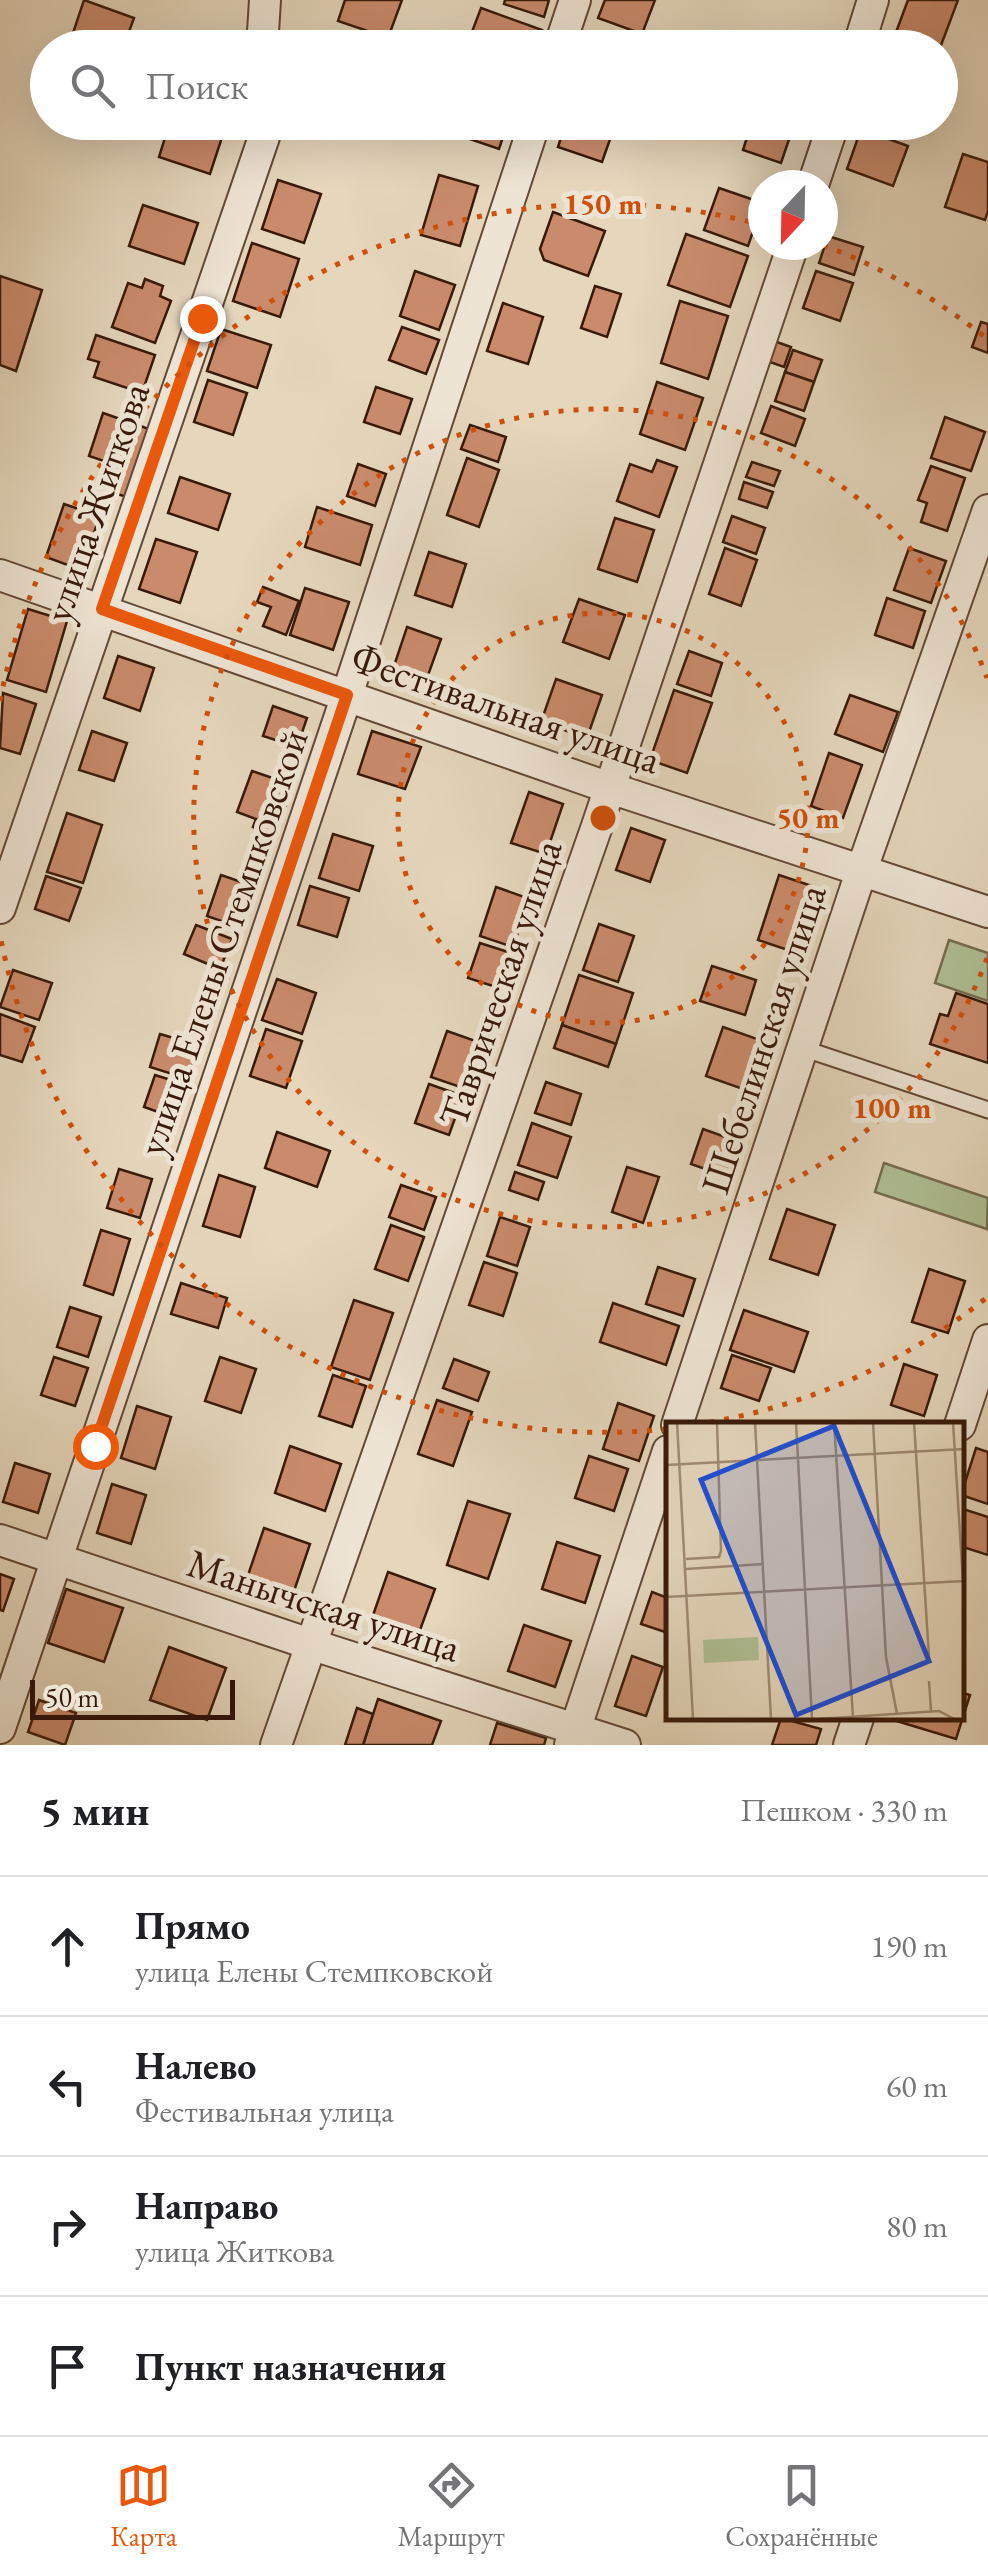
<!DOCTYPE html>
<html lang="ru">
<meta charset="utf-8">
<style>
body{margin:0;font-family:"EB Garamond",serif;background:#f6f6f6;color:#202124}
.compass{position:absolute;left:748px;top:170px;width:90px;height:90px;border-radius:50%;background:#fff;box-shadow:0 10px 40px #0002;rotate:202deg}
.scale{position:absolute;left:30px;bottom:25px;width:205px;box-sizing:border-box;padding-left:10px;border:5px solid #391a0a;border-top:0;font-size:28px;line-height:35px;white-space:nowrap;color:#391a0a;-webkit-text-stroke:8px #eee4d3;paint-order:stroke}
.stop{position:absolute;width:30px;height:30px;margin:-22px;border:8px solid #ea580c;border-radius:50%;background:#fff}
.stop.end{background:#ea580c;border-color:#fff;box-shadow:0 2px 10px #0008}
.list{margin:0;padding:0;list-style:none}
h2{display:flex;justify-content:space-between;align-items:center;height:130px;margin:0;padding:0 40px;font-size:42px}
h2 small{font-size:32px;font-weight:400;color:#757577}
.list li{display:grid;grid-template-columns:65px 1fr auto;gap:30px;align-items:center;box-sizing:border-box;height:140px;padding:0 40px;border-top:2px solid #e0e0e0}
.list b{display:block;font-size:38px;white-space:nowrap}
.list p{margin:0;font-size:32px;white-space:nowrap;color:#757577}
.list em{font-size:32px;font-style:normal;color:#757577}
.icon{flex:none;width:55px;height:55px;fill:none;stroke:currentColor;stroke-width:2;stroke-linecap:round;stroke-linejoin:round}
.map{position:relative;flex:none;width:988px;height:1745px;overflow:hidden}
.search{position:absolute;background:#fff;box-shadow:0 10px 40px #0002;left:30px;right:30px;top:30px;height:110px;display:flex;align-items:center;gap:25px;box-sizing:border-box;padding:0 35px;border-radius:55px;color:#757577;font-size:38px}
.sheet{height:690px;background:#fff}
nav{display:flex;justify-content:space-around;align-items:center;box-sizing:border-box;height:140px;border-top:2px solid #e0e0e0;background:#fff;font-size:28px;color:#757577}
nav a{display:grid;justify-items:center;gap:5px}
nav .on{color:#ea580c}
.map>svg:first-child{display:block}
</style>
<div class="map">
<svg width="988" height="1745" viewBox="0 0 988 1745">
<rect width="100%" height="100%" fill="#e5d6bc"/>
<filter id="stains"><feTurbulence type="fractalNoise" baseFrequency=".002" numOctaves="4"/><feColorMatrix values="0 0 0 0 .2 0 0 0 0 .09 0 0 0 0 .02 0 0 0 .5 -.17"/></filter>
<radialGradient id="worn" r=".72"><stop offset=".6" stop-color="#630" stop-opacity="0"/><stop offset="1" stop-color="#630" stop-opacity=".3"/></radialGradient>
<g fill="#afbf96" stroke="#746c50" stroke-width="2.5">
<path d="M949,940l39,13v48l-53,-18z"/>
<path d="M884,1163l104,35 -1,31 -112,-37z"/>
</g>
<g fill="#c98b6c" stroke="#391a0a" stroke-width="2.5">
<path d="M84,0l50,18 -11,30h-55z"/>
<path d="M345,0h57l-14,38 -50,-17z"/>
<path d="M505,0h44l-5,17 -40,-13z"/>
<path d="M605,0h50l-13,34 -44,-16z"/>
<path d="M908,0h50l-18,48 -45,-13z"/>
<path d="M481,8l61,22 -7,18h-60l-8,-3z"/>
<path d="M170,122h57l-17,52 -51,-17z"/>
<path d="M456,122h52l-9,27 -47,-16z"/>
<path d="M566,122h31l17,6 -12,34 -44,-15z"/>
<path d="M752,122h43l-14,41 -38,-13z"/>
<path d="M861,129l47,17 -15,40 -46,-17z"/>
<path d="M963,154l25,8v49l-3,9 -40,-13z"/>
<path d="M439,175l39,11 -18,60 -39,-11z"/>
<path d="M278,180l43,14 -17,49 -42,-14z"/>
<path d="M719,188l44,15 -15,43 -44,-16z"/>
<path d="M143,205l55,18 -14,41 -55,-18z"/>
<path d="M553,212l52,19 -17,45 -44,-16 -4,-11z"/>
<path d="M686,234l62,22 -18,51 -62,-22z"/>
<path d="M828,236l35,11 -9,28 -35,-12z"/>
<path d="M252,243l47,16 -19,58 -47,-16z"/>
<path d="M415,271l40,14 -16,45 -39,-14z"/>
<path d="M816,271l37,12 -13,38 -37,-13z"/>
<path d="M0,276l42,14 -26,81 -16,-6z"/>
<path d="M145,279l18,7 -3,10 11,5 -16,42 -43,-16 16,-44 14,5z"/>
<path d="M595,286l26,8 -14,43 -26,-9z"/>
<path d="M680,301l48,15 -20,63 -47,-16z"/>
<path d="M503,303l40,14 -15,47 -41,-13z"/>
<path d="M981,322l7,2v29l-16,-6z"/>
<path d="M402,327l37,13 -13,34 -37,-14z"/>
<path d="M221,329l50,16 -14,43 -50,-17z"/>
<path d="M96,335l59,20 -13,38 -48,-16 5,-15 -11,-3z"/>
<path d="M774,341l17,6 -7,20 -17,-6z"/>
<path d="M793,350l29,10 -8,22 -29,-10z"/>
<path d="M785,372l29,10 -10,29 -29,-10z"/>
<path d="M208,380l39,13 -14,42 -39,-13z"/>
<path d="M657,382l46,16 -18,52 -45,-16z"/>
<path d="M376,387l36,12 -12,35 -36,-12z"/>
<path d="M771,406l34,13 -10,27 -34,-13z"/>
<path d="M103,413l46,16 -22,68 -17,-5 9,-26 -30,-10z"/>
<path d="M945,417l40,15 -14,39 -40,-13z"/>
<path d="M470,425l36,12 -8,25 -37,-13z"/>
<path d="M467,458l32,12 -20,57 -32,-12z"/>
<path d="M657,460l20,7 -18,50 -42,-16 13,-37 22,8z"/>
<path d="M752,462l28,9 -6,15 -28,-9z"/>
<path d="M358,464l28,10 -11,32 -28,-10z"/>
<path d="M931,466l34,12 -18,53 -26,-9 6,-19 -9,-3z"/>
<path d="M180,477l50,17 -12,36 -50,-17z"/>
<path d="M744,482l29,10 -6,16 -28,-9z"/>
<path d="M64,504l36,12 -19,54 -35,-13z"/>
<path d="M317,507l55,18 -12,40 -55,-18z"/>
<path d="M732,516l33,12 -9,26 -33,-12z"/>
<path d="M615,518l39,12 -17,52 -39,-13z"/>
<path d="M156,539l41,13 -17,51 -41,-14z"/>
<path d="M725,548l32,12 -16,46 -32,-12z"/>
<path d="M909,548l37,13 -15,42 -37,-13z"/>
<path d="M429,552l37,12 -14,43 -37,-12z"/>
<path d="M263,587l36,14 -13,34 -23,-9 8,-19 -14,-5z"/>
<path d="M305,588l44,14 -16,48 -43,-15z"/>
<path d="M887,598l38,13 -12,37 -38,-13z"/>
<path d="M579,599l46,16 -16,44 -46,-17z"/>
<path d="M28,609l39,12 -21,71 -39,-12z"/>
<path d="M407,627l34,12 -15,42 -33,-12z"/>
<path d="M689,651l33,12 -11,33 -34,-12z"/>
<path d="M118,656l36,12 -14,43 -36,-13z"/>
<path d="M556,679l46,16 -15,43 -46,-16z"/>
<path d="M674,690l38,13 -25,70 -37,-13z"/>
<path d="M3,693l33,11 -16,50 -20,-6z"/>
<path d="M850,695l48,17 -15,40 -48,-18z"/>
<path d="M273,706l34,12 -10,29 -34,-11z"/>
<path d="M92,731l35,12 -13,38 -35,-11z"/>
<path d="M372,731l49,16 -16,42 -47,-15z"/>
<path d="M829,753l33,12 -19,53 -32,-12z"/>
<path d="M252,771l41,14 -18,50 -22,-8 3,-8 -19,-7z"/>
<path d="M529,792l34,12 -17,50 -35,-11z"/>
<path d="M67,813l35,12 -19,58 -36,-11z"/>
<path d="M631,828l34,12 -15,42 -34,-12z"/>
<path d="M333,834l40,12 -14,45 -40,-13z"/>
<path d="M221,875l35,12 -15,41 -34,-12z"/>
<path d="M779,875l48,16 -21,65 -48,-16z"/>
<path d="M46,876l35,12 -12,33 -34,-12z"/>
<path d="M310,886l39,12 -12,39 -39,-12z"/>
<path d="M496,887l34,12 -17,48 -33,-11z"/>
<path d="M599,924l35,12 -16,46 -35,-12z"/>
<path d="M196,925l36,14 -12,30 -36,-15z"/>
<path d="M480,943l31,10 -12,35 -31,-10z"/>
<path d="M712,966l44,14 -11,35 -45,-14z"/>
<path d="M13,970l39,13 -13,37 -39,-13z"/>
<path d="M579,975l54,18 -17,51 -54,-19z"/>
<path d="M277,979l39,14 -14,41 -40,-14z"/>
<path d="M956,993l32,11v59l-58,-19 10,-30 8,2z"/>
<path d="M0,1014l35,13 -13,35 -22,-7z"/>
<path d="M562,1025l54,19 -8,23 -54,-19z"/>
<path d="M723,1027l51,18 -17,49 -51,-18z"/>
<path d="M266,1029l36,12 -16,47 -36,-12z"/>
<path d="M447,1031l37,13 -15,46 -38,-13z"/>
<path d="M160,1034l38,11 -10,34 -38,-12z"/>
<path d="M155,1075l32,10 -12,33 -31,-11z"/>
<path d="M546,1082l35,12 -10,31 -36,-12z"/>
<path d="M429,1084l34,12 -14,39 -34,-12z"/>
<path d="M532,1123l39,14 -14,41 -39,-13z"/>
<path d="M703,1129l42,15 -12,35 -42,-15z"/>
<path d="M277,1132l53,19 -13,36 -52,-19z"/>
<path d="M627,1167l32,10 -16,46 -31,-11z"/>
<path d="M119,1169l33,10 -12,39 -33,-10z"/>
<path d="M515,1172l29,10 -6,18 -29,-10z"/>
<path d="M219,1175l36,12 -15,50 -37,-11z"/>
<path d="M401,1185l35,12 -12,33 -35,-13z"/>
<path d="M787,1209l48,16 -17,50 -48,-16z"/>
<path d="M500,1217l30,10 -13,39 -30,-10z"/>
<path d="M391,1225l33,12 -16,44 -33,-12z"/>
<path d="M101,1230l29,9 -17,56 -29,-10z"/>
<path d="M484,1262l33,11 -14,43 -34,-11z"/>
<path d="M658,1267l37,12 -12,37 -37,-12z"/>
<path d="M929,1269l36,12 -17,52 -36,-11z"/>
<path d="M181,1283l46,15 -9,30 -47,-14z"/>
<path d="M354,1300l39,13 -23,67 -39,-13z"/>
<path d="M613,1303l66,23 -13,39 -66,-23z"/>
<path d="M70,1307l31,10 -13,40 -31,-10z"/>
<path d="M744,1310l64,22 -14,40 -64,-22z"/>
<path d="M732,1355l39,13 -12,33 -38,-13z"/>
<path d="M54,1357l34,11 -13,38 -34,-11z"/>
<path d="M220,1357l36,12 -15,44 -36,-12z"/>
<path d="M454,1359l35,13 -11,29 -35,-13z"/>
<path d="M904,1364l33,11 -13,41 -33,-11z"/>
<path d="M333,1375l33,11 -14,41 -33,-11z"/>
<path d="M437,1400l35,12 -19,54 -35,-12z"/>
<path d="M618,1403l36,13 -15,45 -36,-12z"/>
<path d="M137,1406l34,11 -16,52 -34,-11z"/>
<path d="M290,1446l51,18 -16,47 -50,-18z"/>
<path d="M976,1448l12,4v52l-27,-9z"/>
<path d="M589,1456l39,13 -14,42 -39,-13z"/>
<path d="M15,1463l35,11 -12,39 -35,-11z"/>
<path d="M112,1484l34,11 -15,49 -34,-11z"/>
<path d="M468,1501l42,13 -22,65 -41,-14z"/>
<path d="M960,1508l28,9v38l-28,-9z"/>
<path d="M264,1528l46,16 -19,56 -46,-16z"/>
<path d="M557,1542l43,14 -15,47 -43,-14z"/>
<path d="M388,1572l47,17 -19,52 -46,-17z"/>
<path d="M0,1574l14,5 -11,32 -3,-1z"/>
<path d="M66,1589l57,19 -19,54 -56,-19z"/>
<path d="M652,1592l16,6v35l-27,-9z"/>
<path d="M524,1625l47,16 -16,46 -47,-16z"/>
<path d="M169,1647l57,21 -19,52 -57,-20z"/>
<path d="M632,1656l31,11 -17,49 -31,-10z"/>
<path d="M960,1692l10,3 -14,44 -66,-20 70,-1z"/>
<path d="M378,1699l63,22 -9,24h-69z"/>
<path d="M39,1700l37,13 -11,32 -37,-13z"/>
<path d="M357,1708l16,6 -10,31h-18z"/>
<path d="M781,1718l40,11 -5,16h-44z"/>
<path d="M497,1723l49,15 -2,7h-54z"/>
</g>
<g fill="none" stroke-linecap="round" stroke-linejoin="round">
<defs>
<path id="lane" d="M802,1048l186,62"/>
<g id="street">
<path d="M262,48l3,-48"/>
<path d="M559,48l16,-48"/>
<path d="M858,48l15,-48"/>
<path d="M813,185l21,-63"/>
<path d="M0,575l610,213 378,124"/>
<path d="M0,908l264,-771v-15"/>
<path d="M677,1425l185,-556 126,-359"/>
<path d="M960,1425l28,-85"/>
<path d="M0,1540l310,104 315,101"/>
<path d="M0,1728l347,-1033 188,-573"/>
<path d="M276,1745l321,-919 196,-581"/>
<path d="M570,1745l98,-294"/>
<path d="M849,1745l9,-27"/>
</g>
</defs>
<use href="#lane" stroke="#644936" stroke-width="19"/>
<use href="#street" stroke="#644936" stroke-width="34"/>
<use href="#lane" stroke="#eee4d3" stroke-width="15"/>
<use href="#street" stroke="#eee4d3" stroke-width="30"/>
</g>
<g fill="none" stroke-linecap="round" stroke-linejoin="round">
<path stroke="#ea580c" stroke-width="12" d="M95,1446l252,-751 -245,-86 100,-291"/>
</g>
<g fill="none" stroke="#ce500c" stroke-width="5" stroke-dasharray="5 10">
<circle cx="603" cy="818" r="205"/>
<path d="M987 958A409 409 0 1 1 987 678"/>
<path d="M985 1299A614 614 0 0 1 699 1424M667 1429A614 614 0 0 1 0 935M0 701A614 614 0 0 1 762 225M823 245A614 614 0 0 1 985 337"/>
</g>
<g text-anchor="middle" stroke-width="10" stroke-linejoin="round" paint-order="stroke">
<g font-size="40" fill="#391a0a" stroke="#eee4d3">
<text transform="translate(96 502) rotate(-71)" y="14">улица Житкова</text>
<text transform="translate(506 708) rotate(19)" y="14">Фестивальная улица</text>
<text transform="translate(222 942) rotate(-71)" y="14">улица Елены Стемпковской</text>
<text transform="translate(500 983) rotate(-71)" y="14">Таврическая улица</text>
<text transform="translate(763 1039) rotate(-72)" y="14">Шебелинская улица</text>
<text transform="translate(324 1605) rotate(18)" y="14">Манычская улица</text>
</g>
</g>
<g transform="translate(666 1422)">
<rect width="298" height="298" fill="#e5d6bc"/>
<path d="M92,215l1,23 -55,3 -1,-23z" fill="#afbf96"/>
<path fill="none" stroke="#a08b75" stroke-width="2.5" d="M11,0l16,297M89,0l16,297M130,0l16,297M168,0l19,295M207,0l13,235 11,57M248,0l15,235M287,0l10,160M0,43l298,-16M20,137l33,-2 2,-6 -4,-129M20,147l78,-5M0,175l298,-16M263,259l2,30M152,297l121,-8 15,8"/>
<path fill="#1d4ed8" fill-opacity="0.15" stroke="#1d4ed8" stroke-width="5" d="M168,4l95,235 -133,54 -95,-235z"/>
<rect width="298" height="298" fill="none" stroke="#391a0a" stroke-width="5"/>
</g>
<circle cx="603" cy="818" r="15" fill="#ce500c" stroke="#eee4d3" stroke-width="5"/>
<g font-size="30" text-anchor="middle" font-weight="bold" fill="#ce500c" stroke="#eee4d3" stroke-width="10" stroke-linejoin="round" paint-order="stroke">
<text x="603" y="214">150 m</text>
<text x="808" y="828">50 m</text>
<text x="892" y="1118">100 m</text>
</g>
<rect width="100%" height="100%" filter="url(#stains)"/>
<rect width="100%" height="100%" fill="url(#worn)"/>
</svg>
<svg class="compass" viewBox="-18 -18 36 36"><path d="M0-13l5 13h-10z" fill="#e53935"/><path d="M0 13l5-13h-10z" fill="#757577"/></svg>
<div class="scale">50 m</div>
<div class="stop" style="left:95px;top:1446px"></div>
<div class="stop end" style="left:202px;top:318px"></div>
<div class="search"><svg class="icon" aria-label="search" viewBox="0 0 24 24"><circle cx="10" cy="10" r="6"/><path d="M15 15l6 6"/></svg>Поиск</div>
</div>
<section class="sheet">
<h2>5 мин<small>Пешком · 330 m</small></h2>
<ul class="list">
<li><svg class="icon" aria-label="ahead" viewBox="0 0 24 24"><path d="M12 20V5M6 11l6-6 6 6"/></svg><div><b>Прямо</b><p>улица Елены Стемпковской</p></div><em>190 m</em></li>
<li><svg class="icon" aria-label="left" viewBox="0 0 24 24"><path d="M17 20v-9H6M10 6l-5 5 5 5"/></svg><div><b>Налево</b><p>Фестивальная улица</p></div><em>60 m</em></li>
<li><svg class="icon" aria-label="right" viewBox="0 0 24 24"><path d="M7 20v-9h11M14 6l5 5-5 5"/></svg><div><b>Направо</b><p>улица Житкова</p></div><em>80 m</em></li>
<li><svg class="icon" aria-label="arrive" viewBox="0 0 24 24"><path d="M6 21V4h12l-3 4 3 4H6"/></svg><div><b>Пункт назначения</b></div></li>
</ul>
</section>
<nav>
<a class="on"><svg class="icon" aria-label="map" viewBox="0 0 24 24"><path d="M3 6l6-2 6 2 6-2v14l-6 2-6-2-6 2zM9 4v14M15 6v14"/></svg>Карта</a>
<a><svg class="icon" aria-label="directions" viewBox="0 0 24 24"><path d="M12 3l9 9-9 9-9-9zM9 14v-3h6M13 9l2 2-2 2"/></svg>Маршрут</a>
<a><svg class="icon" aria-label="saved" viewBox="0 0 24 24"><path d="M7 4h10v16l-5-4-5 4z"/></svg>Сохранённые</a>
</nav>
